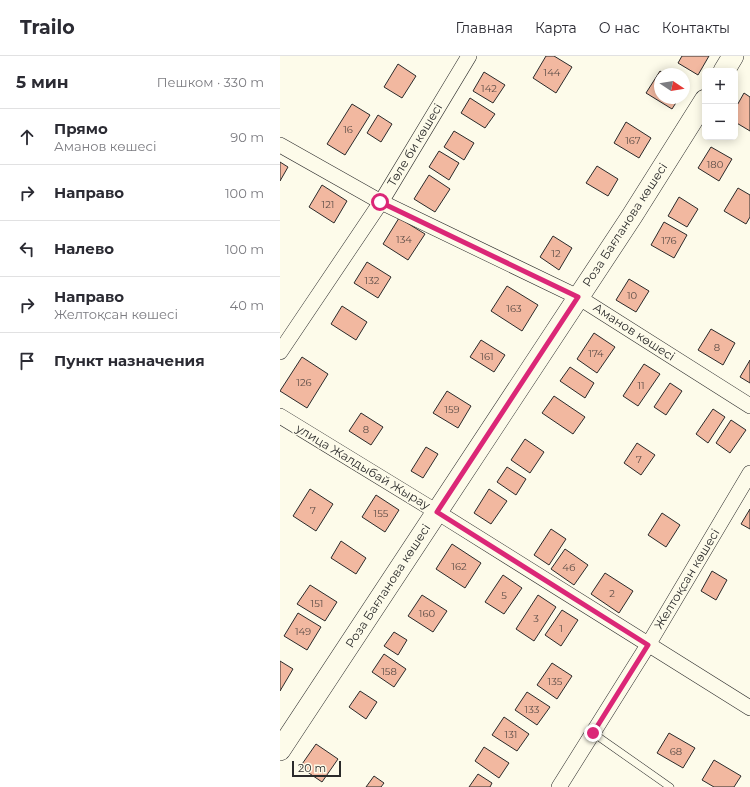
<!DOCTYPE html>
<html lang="ru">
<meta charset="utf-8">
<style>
body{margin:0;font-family:Montserrat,sans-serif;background:#f2f2f3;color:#2b2b33}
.controls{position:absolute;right:12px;top:12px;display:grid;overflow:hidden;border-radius:6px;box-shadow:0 2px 10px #0003}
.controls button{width:36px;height:36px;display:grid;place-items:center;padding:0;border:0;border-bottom:1px solid #e1e1e2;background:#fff;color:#2b2b33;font:20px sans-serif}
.compass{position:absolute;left:374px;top:12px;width:36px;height:36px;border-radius:50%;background:#fff;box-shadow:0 2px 10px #0003;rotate:102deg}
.scale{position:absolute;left:12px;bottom:10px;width:49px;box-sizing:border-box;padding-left:4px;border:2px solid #2b2b2b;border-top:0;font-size:11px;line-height:14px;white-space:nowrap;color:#2b2b2b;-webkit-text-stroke:3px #fdfbea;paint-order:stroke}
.stop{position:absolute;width:12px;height:12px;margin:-9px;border:3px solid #db2777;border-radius:50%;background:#fff}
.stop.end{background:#db2777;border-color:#fff;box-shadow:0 1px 4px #0008}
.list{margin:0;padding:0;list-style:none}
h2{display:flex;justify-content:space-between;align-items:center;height:52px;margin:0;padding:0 16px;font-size:17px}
h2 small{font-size:13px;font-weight:400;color:#7c7c81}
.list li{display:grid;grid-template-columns:26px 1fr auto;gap:12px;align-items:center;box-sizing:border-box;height:56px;padding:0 16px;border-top:1px solid #e1e1e2}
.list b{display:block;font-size:15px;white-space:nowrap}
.list p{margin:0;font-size:13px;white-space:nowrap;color:#7c7c81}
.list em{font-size:13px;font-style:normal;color:#7c7c81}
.icon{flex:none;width:22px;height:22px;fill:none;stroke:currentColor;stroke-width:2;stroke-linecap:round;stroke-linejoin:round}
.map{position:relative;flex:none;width:470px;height:731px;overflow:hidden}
header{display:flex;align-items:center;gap:24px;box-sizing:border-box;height:56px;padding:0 20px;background:#fff;border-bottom:1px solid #e1e1e2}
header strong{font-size:19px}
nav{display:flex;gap:22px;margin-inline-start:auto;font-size:14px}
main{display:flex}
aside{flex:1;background:#fff}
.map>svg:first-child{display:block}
</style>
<header>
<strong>Trailo</strong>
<nav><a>Главная</a><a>Карта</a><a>О нас</a><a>Контакты</a></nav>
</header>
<main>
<aside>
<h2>5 мин<small>Пешком · 330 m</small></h2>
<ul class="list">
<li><svg class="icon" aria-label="ahead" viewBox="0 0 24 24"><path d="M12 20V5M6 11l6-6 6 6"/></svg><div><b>Прямо</b><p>Аманов көшесі</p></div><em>90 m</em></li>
<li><svg class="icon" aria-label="right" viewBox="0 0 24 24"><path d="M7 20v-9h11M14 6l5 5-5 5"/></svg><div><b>Направо</b></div><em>100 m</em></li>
<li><svg class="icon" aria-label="left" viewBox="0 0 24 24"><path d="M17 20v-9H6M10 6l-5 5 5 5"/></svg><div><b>Налево</b></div><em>100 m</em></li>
<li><svg class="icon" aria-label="right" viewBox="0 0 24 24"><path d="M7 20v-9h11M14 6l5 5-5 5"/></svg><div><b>Направо</b><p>Желтоқсан көшесі</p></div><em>40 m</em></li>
<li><svg class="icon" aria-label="arrive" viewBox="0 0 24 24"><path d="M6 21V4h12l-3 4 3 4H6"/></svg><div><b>Пункт назначения</b></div></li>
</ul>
</aside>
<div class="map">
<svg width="470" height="731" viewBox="0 0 470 731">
<rect width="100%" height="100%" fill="#fdfbea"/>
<g fill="#f2b8a0" stroke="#2b2b2b">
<path d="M266,0h8l18,11 -16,26 -23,-15z"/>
<path d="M402,0h27l-11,19 -20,-12z"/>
<path d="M118,8l18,12 -14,22 -18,-11z"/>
<path d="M380,15l4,3h-4v24h19l-7,11 -26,-16z"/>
<path d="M204,16l21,13 -12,18 -20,-12z"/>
<path d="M464,37l6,4v34l-15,-9v-13z"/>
<path d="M190,42l25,16 -10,14 -24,-15z"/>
<path d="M72,48l18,11 -25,40 -18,-11z"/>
<path d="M98,59l14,9 -11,18 -14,-9z"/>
<path d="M346,66l25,16 -12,20 -25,-15z"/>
<path d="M174,75l20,12 -10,17 -20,-13z"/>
<path d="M431,91l21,12 -13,22 -21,-13z"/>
<path d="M159,95l20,12 -10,17 -20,-13z"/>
<path d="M0,106l8,5 -8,14z"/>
<path d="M317,110l21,13 -10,17 -22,-13z"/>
<path d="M149,119l21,14 -15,23 -21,-13z"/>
<path d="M42,129l25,16 -13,22 -25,-16z"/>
<path d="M458,132l12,7v22l-4,7 -22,-13z"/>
<path d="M399,141l19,12 -11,18 -19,-11z"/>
<path d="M119,162l26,16 -17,26 -25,-16z"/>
<path d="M384,166l23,13 -13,23 -23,-13z"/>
<path d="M273,180l19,12 -13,22 -19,-13z"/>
<path d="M87,206l24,15 -13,21 -24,-15z"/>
<path d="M349,223l20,12 -13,21 -20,-12z"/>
<path d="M227,230l31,19 -16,26 -31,-20z"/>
<path d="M62,250l25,16 -11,18 -25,-16z"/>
<path d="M431,273l24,14 -12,22 -25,-15z"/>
<path d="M314,277l21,14 -18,26 -20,-14z"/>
<path d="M201,284l24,15 -11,17 -24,-15z"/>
<path d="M22,301l26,17 -21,34 -27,-17z"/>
<path d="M470,304v23l-10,-6z"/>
<path d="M364,308l16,10 -22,32 -15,-10z"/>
<path d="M290,311l24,16 -9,15 -25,-17z"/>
<path d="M390,327l12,8 -16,24 -12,-8z"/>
<path d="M167,335l24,15 -13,22 -25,-15z"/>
<path d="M274,340l31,21 -12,17 -31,-21z"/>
<path d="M433,353l12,8 -17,26 -12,-9z"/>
<path d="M81,357l22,14 -12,18 -22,-14z"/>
<path d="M451,364l15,10 -16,23 -14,-10z"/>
<path d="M245,383l19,13 -14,21 -19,-13z"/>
<path d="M357,387l18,12 -14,20 -17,-12z"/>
<path d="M146,391l12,7 -15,24 -12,-7z"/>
<path d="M227,411l19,12 -10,16 -19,-13z"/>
<path d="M30,433l23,15 -17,27 -23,-15z"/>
<path d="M209,433l18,12 -16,23 -17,-11z"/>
<path d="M96,439l23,15 -14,22 -23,-15z"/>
<path d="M470,453v20l-9,-5z"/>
<path d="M382,457l18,12 -14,22 -18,-12z"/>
<path d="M271,473l15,10 -17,26 -15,-10z"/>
<path d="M61,485l25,17 -10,16 -25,-16z"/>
<path d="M172,488l29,19 -16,25 -29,-19z"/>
<path d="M285,493l23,16 -14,20 -23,-16z"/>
<path d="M432,515l15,9 -11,20 -15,-9z"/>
<path d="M325,517l28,18 -14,22 -28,-19z"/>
<path d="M223,519l19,13 -18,26 -19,-12z"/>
<path d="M30,529l27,17 -12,19 -28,-17z"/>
<path d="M142,539l25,16 -14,21 -25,-16z"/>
<path d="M258,539l18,12 -22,34 -18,-12z"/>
<path d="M282,554l16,10 -17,26 -16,-11z"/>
<path d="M18,557l23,14 -14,23 -23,-14z"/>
<path d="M114,576l13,8 -9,15 -14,-9z"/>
<path d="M104,598l22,15 -12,18 -22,-15z"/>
<path d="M0,605l13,8 -13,22z"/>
<path d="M272,607l20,13 -15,23 -20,-14z"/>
<path d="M80,635l17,11 -11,17 -17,-12z"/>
<path d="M247,636l23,15 -13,18 -22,-15z"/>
<path d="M224,661l25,17 -12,17 -25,-16z"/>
<path d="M389,677l26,15 -12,20 -26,-15z"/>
<path d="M36,688l22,15 -16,23 -22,-15z"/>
<path d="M204,691l25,16 -10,15 -24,-17z"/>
<path d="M434,704l27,16 -7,11h-20l-12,-7z"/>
<path d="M198,718l14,9 -2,4h-21z"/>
<path d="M94,720l10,7 -3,4h-15z"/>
</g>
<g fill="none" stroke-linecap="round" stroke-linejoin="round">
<defs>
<path id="lane" d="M313,677l77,54"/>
<g id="street">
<path d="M0,89l101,57 197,95 172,109"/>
<path d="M0,296l101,-150 88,-146"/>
<path d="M0,360l157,96 313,196"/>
<path d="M279,731l89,-142 102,-172"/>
</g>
<g id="secondary">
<path d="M444,15l9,-15"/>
<path d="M0,694l352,-534 73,-116"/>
</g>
</defs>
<use href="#lane" stroke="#2b2b2b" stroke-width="8"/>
<use href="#street" stroke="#2b2b2b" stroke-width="16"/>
<use href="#secondary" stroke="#2b2b2b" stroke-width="22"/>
<use href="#lane" stroke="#fdfbea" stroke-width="7"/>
<use href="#street" stroke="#fdfbea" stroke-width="15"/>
<use href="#secondary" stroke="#fdfbea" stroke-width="21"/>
</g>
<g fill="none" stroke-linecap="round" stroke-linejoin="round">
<path stroke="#db2777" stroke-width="5" d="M100,146l198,95 -141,215 211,133 -55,88"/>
</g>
<g text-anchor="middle" stroke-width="3" stroke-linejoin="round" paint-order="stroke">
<g font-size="10" fill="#5d4e48">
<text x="272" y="20">144</text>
<text x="209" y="36">142</text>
<text x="68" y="77">16</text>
<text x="353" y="88">167</text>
<text x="435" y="112">180</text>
<text x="48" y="152">121</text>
<text x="124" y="187">134</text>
<text x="389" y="188">176</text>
<text x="276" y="201">12</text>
<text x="92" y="228">132</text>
<text x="352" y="243">10</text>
<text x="234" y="256">163</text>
<text x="437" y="295">8</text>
<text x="316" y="301">174</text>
<text x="207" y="304">161</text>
<text x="24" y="330">126</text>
<text x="361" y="333">11</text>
<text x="172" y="357">159</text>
<text x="86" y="377">8</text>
<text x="359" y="407">7</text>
<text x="33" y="458">7</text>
<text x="101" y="461">155</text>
<text x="179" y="514">162</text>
<text x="289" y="515">4б</text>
<text x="332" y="541">2</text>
<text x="224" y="543">5</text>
<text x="37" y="551">151</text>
<text x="147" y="561">160</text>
<text x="256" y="566">3</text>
<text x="281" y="576">1</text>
<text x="23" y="579">149</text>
<text x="109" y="619">158</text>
<text x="275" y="629">135</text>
<text x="252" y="657">133</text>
<text x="231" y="682">131</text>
<text x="396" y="699">68</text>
</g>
<g font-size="12" fill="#2b2b2b" stroke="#fdfbea">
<text transform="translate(135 89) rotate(-59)" y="4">Төле би көшесі</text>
<text transform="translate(345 169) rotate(-57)" y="4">Роза Бағланова көшесі</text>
<text transform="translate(354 276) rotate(33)" y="4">Аманов көшесі</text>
<text transform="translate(83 411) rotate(31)" y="4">улица Жалдыбай Жырау</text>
<text transform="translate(407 523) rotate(-59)" y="4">Желтоқсан көшесі</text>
<text transform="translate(108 530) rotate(-57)" y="4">Роза Бағланова көшесі</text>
</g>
</g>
</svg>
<div class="controls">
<button>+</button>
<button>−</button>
</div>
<svg class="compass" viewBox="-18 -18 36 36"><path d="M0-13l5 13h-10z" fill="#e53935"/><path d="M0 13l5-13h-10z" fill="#7c7c81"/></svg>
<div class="scale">20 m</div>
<div class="stop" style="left:100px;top:146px"></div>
<div class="stop end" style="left:313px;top:677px"></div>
</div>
</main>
